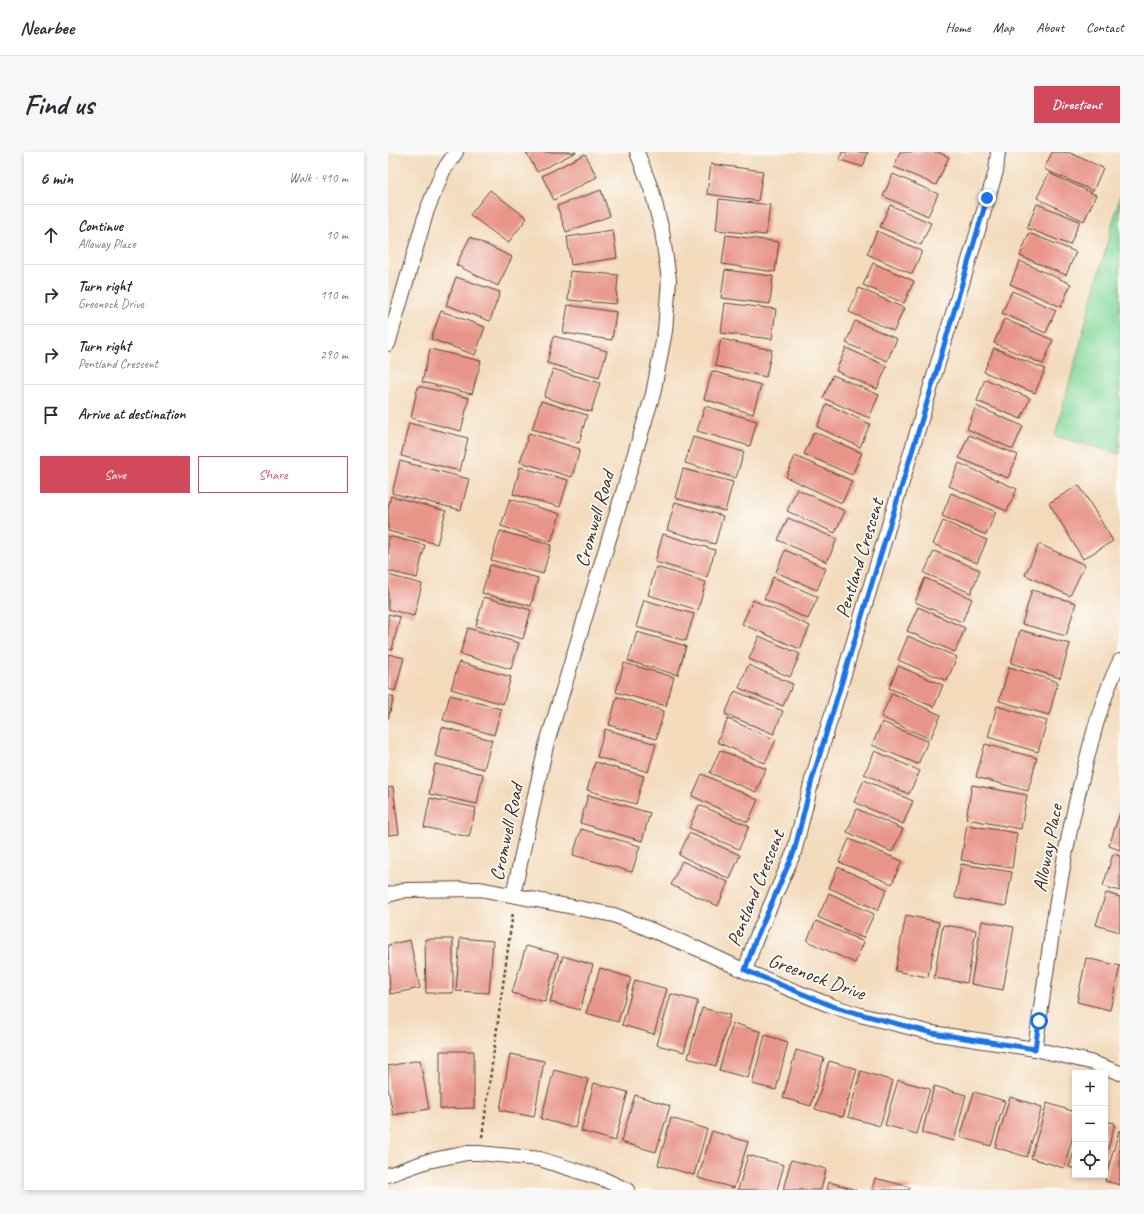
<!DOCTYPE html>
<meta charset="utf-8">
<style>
body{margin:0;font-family:Caveat,sans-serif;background:#f7f7f7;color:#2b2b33}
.controls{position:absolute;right:12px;bottom:12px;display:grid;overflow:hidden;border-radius:0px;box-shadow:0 2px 6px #0003}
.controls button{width:36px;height:36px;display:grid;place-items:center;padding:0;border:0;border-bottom:1px solid #e1e1e2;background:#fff;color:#2b2b33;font:20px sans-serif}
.stop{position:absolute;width:12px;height:12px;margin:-9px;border:3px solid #1a73e8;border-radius:50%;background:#fff}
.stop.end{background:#1a73e8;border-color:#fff;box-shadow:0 1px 4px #0008}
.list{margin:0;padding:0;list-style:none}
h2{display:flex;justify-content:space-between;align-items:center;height:52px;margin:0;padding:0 16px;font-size:17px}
h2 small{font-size:13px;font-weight:400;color:#7c7c81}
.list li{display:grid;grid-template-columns:26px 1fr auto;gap:12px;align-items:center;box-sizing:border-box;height:60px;padding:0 16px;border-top:1px solid #e1e1e2}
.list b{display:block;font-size:15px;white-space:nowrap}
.list p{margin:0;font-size:13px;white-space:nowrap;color:#7c7c81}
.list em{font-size:13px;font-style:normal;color:#7c7c81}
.actions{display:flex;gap:8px;padding:12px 16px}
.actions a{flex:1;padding:9px 0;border:1px solid #d1495b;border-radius:0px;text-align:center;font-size:14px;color:#d1495b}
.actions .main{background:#d1495b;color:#fff}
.icon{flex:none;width:22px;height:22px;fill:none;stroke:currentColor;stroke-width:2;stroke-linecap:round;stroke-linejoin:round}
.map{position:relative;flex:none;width:732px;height:1038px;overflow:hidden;border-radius:0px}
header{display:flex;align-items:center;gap:24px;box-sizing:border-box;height:56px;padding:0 20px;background:#fff;border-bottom:1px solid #e1e1e2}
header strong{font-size:19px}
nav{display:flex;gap:22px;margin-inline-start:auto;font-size:14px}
.intro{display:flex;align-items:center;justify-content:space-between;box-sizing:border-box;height:96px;padding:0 24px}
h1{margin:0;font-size:28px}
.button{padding:10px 18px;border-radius:0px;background:#d1495b;color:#fff;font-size:14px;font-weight:700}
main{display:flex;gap:24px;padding:0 24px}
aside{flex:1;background:#fff;border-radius:0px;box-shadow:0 2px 6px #0003}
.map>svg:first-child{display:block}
</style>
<header>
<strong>Nearbee</strong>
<nav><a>Home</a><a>Map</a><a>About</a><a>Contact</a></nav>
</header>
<div class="intro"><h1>Find us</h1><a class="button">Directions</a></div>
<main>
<aside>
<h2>6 min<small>Walk · 410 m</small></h2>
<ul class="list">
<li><svg class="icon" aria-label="ahead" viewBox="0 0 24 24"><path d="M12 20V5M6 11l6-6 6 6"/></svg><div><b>Continue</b><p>Alloway Place</p></div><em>10 m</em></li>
<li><svg class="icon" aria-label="right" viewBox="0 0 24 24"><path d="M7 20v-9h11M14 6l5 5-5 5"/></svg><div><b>Turn right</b><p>Greenock Drive</p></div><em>110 m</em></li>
<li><svg class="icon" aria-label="right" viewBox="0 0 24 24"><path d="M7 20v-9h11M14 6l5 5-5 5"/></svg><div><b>Turn right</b><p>Pentland Crescent</p></div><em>290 m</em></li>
<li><svg class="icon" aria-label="arrive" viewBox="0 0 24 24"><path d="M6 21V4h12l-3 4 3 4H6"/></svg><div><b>Arrive at destination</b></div></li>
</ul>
<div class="actions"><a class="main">Save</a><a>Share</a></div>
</aside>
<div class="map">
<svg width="732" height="1038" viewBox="0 0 732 1038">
<rect width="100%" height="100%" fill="#fdfcf7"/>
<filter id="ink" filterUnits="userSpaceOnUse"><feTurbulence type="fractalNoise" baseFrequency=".025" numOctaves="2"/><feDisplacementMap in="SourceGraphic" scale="8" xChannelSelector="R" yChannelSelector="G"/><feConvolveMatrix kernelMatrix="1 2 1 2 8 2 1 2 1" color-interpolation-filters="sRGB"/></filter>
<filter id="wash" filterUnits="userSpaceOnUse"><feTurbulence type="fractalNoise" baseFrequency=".012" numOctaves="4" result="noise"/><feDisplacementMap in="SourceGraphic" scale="16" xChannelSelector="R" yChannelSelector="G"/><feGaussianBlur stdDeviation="0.9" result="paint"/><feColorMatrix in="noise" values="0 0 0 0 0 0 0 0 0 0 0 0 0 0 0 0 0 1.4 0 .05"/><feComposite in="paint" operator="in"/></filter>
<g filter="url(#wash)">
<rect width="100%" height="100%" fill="#f3dabb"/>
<path fill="#84d89b" stroke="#60815c" d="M732,44v258l-65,-18z"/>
<g id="blocks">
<g fill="#e89589">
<path d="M138,0h50l-39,20z"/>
<path d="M454,0h26l-5,15 -23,-7z"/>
<path d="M512,0h38l11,5 -13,28 -42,-18z"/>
<path d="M664,0h16l35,16 -10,23 -49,-22z"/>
<path d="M197,2l12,23 -43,23 -12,-24z"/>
<path d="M323,12l52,7 -5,30 -51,-7z"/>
<path d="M661,21l47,22 -12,26 -47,-23z"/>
<path d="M505,22l45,20 -10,22 -45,-20z"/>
<path d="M102,38l37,28 -19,25 -38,-28z"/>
<path d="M213,38l9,26 -44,16 -9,-26z"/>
<path d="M331,47l51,6 -4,30 -50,-5z"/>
<path d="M649,52l43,17 -10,24 -43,-17z"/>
<path d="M502,53l41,18 -10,22 -41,-18z"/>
<path d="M225,78l4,28 -46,7 -4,-28z"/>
<path d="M489,79l45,20 -10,23 -45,-20z"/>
<path d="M641,81l47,19 -10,23 -46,-19z"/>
<path d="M338,83l53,7 -4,30 -53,-8z"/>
<path d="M82,85l42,20 -14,29 -42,-21z"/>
<path d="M632,109l51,23 -10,23 -51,-23z"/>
<path d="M485,111l41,18 -10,22 -41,-18z"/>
<path d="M337,118l48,6 -3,28 -49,-6z"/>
<path d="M182,119l48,4 -2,29 -48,-4z"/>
<path d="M68,125l44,15 -10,29 -44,-16z"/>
<path d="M471,136l45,20 -10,23 -45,-19z"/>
<path d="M624,139l44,19 -10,23 -44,-20z"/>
<path d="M337,151l51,6 -4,30 -51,-6z"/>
<path d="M180,153l48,7 -4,28 -49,-7z"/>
<path d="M53,159l44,16 -10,28 -44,-16z"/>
<path d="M616,167l49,21 -10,24 -49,-21z"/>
<path d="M467,169l42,18 -10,22 -41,-18z"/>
<path d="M166,184l53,15 -8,27 -52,-15z"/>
<path d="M333,187l51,11 -6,27 -51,-11z"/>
<path d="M458,196l41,18 -10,23 -41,-18z"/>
<path d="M606,196l51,21 -10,24 -51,-21z"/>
<path d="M42,197l51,12 -9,33 -50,-12z"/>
<path d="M165,217l47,14 -9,29 -47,-15z"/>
<path d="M324,219l49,14 -8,29 -49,-15z"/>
<path d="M445,223l46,20 -10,23 -46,-20z"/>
<path d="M597,227l45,19 -9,21 -44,-18z"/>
<path d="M30,234l51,12 -8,33 -50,-13z"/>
<path d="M153,249l46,14 -8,28 -47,-14z"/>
<path d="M439,252l43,20 -10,23 -43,-20z"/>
<path d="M317,254l52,15 -7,25 -53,-15z"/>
<path d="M588,254l47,20 -10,23 -46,-20z"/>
<path d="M21,271l59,15 -8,33 -59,-15z"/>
<path d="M426,280l48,21 -10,22 -48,-21z"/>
<path d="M141,281l51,16 -8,28 -52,-15z"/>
<path d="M581,283l49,20 -10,23 -49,-20z"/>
<path d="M305,285l51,15 -8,26 -51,-15z"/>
<path d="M407,304l57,25 -10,22 -56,-26z"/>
<path d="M12,309l69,18 -8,31 -69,-17z"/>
<path d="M571,311l58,26 -10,22 -58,-25z"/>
<path d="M132,315l48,13 -8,27 -47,-13z"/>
<path d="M295,317l50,13 -8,29 -50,-13z"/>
<path d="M691,333l34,56 -30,18 -34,-56z"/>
<path d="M409,337l48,22 -10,22 -48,-22z"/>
<path d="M563,341l45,19 -10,23 -44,-19z"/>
<path d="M3,344l55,15 -9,33 -49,-13v-23z"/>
<path d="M122,347l50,15 -9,28 -50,-16z"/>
<path d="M287,350l48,14 -8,28 -48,-14z"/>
<path d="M400,366l49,21 -10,23 -49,-22z"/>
<path d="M555,369l44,19 -10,23 -44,-19z"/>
<path d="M112,379l51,14 -8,29 -52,-14z"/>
<path d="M275,382l52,16 -8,27 -52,-15z"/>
<path d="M0,384l37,9 -8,33 -29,-7z"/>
<path d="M651,392l46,21 -15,31 -45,-21z"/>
<path d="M397,398l41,18 -9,22 -41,-18z"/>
<path d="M546,399l46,19 -9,23 -47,-20z"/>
<path d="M102,413l48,13 -7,28 -49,-13z"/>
<path d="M268,415l50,15 -8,28 -50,-15z"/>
<path d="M0,423l34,9 -8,32 -26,-7z"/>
<path d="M385,425l45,20 -10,22 -44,-20z"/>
<path d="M537,426l47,21 -10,23 -47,-20z"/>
<path d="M644,438l44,13 -10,33 -44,-12z"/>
<path d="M96,445l47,13 -8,29 -47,-13z"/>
<path d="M256,448l50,14 -8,27 -50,-14z"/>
<path d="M365,448l57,26 -10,23 -58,-25z"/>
<path d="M530,455l47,21 -10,24 -48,-21z"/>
<path d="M0,462l12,3 -8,33 -4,-1z"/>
<path d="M80,476l51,15 -8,26 -51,-15z"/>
<path d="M632,478l50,14 -10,34 -49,-15z"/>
<path d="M249,480l49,14 -8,29 -50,-14z"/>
<path d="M371,484l41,18 -10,23 -41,-18z"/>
<path d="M520,484l49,21 -10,24 -49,-21z"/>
<path d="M0,502l16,4 -9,33 -7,-2z"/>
<path d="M71,510l52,15 -8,27 -52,-15z"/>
<path d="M236,511l50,14 -8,29 -50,-14z"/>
<path d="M360,513l45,19 -10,22 -44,-18z"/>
<path d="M510,514l45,19 -9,22 -45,-19z"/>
<path d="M621,515l49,15 -9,33 -50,-14z"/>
<path d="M347,539l48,20 -9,23 -49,-20z"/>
<path d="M504,541l49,22 -11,24 -49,-22z"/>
<path d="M0,543l6,2 -6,22z"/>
<path d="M62,543l51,14 -7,26 -51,-15z"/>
<path d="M229,545l47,14 -8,28 -47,-14z"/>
<path d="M609,554l50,15 -9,31 -50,-15z"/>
<path d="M340,567l48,21 -11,23 -48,-21z"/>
<path d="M494,570l46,19 -10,23 -46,-19z"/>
<path d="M54,575l50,13 -8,29 -49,-13z"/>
<path d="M217,577l51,15 -8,28 -51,-15z"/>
<path d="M597,592l52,14 -9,33 -52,-14z"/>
<path d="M332,598l46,19 -10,23 -46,-19z"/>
<path d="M487,599l45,20 -11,23 -45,-20z"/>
<path d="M207,610l49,14 -8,28 -49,-14z"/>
<path d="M47,612l48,10 -6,30 -48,-10z"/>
<path d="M314,622l56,26 -10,22 -56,-26z"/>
<path d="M476,628l49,21 -10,23 -49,-22z"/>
<path d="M584,633l55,10 -6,34 -55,-10z"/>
<path d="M5,635l6,47 -11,1v-47z"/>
<path d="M200,643l62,18 -8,28 -62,-18z"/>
<path d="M42,646l46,10 -7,29 -45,-10z"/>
<path d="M311,653l50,21 -10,23 -50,-21z"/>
<path d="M469,657l46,20 -11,23 -45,-20z"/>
<path d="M732,660v38l-11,-4z"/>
<path d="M579,673l50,8 -5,35 -51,-8z"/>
<path d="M193,677l59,17 -8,26 -59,-17z"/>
<path d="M301,681l51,22 -10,24 -51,-24z"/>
<path d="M461,687l53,22 -10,23 -53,-22z"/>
<path d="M725,702l7,2v35l-17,-5z"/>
<path d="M294,709l46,21 -10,24 -47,-21z"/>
<path d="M573,712l51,8 -6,34 -51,-8z"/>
<path d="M450,715l49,22 -9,21 -49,-22z"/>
<path d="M441,741l45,21 -11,24 -45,-21z"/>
<path d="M718,741l14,4v35l-24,-7z"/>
<path d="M518,763l33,7 -11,55 -33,-6z"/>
<path d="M428,769l48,21 -9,21 -48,-22z"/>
<path d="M594,769l32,6 -11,63 -32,-6z"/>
<path d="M555,773l33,5 -9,53 -33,-5z"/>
<path d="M72,786l33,3 -4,52 -33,-2z"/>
<path d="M37,787h28v54h-27z"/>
<path d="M22,788l10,48 -30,6 -2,-49z"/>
<path d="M138,794l32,8 -13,48 -33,-9z"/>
<path d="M175,804l30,9 -13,45 -30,-8z"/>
<path d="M698,806l34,8 -10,44 -33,-8z"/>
<path d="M212,816l31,10 -13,44 -32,-9z"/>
<path d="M247,828l32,9 -13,45 -32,-9z"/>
<path d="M283,842l27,7 -14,51 -27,-7z"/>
<path d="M314,856l28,7 -14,51 -28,-8z"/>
<path d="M345,871l28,9 -13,46 -29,-8z"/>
<path d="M377,883l23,7 -12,48 -24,-6z"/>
<path d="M408,898l28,8 -13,48 -28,-8z"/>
<path d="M52,899h34v57l-34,1z"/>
<path d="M122,902l34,7 -10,56 -34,-7z"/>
<path d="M32,908l9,49 -36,6 -5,-28v-21z"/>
<path d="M441,909l28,8 -14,48 -28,-8z"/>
<path d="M166,918l34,9 -13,49 -34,-9z"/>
<path d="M473,919l32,10 -13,45 -32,-9z"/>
<path d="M510,928l32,9 -13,45 -32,-9z"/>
<path d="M206,931l34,9 -13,49 -34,-10z"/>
<path d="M546,934l32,9 -12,46 -32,-8z"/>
<path d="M586,940l31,9 -14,45 -31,-9z"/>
<path d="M247,943l35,11 -14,46 -35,-10z"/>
<path d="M622,945l32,10 -15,50 -32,-10z"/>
<path d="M659,951l28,9v17l-11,39 -33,-10z"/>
<path d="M283,966l36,11 -13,46 -36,-10z"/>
<path d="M717,969l10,2 -10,36z"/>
<path d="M731,978l1,1v54l-15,-4z"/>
<path d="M324,979l36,11 -14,46 -36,-10z"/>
<path d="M687,996v21l-6,-2z"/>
<path d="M360,1003l36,10 -7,25h-39z"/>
<path d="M403,1008l35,9 -5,21h-38z"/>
<path d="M487,1026l35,9 -1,3h-37z"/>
<path d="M441,1030l27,8h-29z"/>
</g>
</g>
</g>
<g filter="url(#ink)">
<use href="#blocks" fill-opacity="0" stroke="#574436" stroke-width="1"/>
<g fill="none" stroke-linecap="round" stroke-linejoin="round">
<defs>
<g id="minor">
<path d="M0,192l39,-134 16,-39 13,-19"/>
<path d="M0,743l18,-5 74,-1 134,26 82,33 49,23 87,35 28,9 72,18 103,16 55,13 30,11"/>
<path d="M125,743l33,-149 107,-352 12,-63 4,-51 -7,-49 -10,-40 -15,-39"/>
<path d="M357,819l10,-30 39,-89 18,-72 184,-609 2,-19"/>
<path d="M647,897c14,-94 25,-187 49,-279 9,-36 19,-75 36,-109"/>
<path d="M0,1023l40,-14 39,-8h12l61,6 63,20 24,11"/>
</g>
</defs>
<use href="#minor" stroke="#574436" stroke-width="16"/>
<path stroke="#574436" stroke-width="2.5" stroke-dasharray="3 3" stroke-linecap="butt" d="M94,985l31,-225"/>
<use href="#minor" stroke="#fff" stroke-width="14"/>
</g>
</g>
<g fill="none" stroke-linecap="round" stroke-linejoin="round" filter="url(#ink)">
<path stroke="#1a73e8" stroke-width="5" d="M599,46l-51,175 -124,407 -18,72 -39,89 -10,29 87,36 28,8 72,19 103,16 4,-28"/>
</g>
<g text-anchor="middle" stroke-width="3.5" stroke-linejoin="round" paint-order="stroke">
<g font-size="20" fill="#3b2a1e" stroke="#fdfcf7">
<text transform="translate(206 367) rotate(-74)" y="7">Cromwell Road</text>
<text transform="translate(471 406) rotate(-73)" y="7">Pentland Crescent</text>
<text transform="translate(118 680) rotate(-78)" y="7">Cromwell Road</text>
<text transform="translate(659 696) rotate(-79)" y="7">Alloway Place</text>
<text transform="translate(367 736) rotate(-68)" y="7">Pentland Crescent</text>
<text transform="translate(429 824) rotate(20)" y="7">Greenock Drive</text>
</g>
</g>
</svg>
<div class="controls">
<button>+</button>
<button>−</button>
<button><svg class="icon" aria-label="locate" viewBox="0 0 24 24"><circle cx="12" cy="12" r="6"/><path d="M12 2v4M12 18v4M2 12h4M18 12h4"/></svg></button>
</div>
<div class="stop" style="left:651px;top:869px"></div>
<div class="stop end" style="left:599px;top:46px"></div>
</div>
</main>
